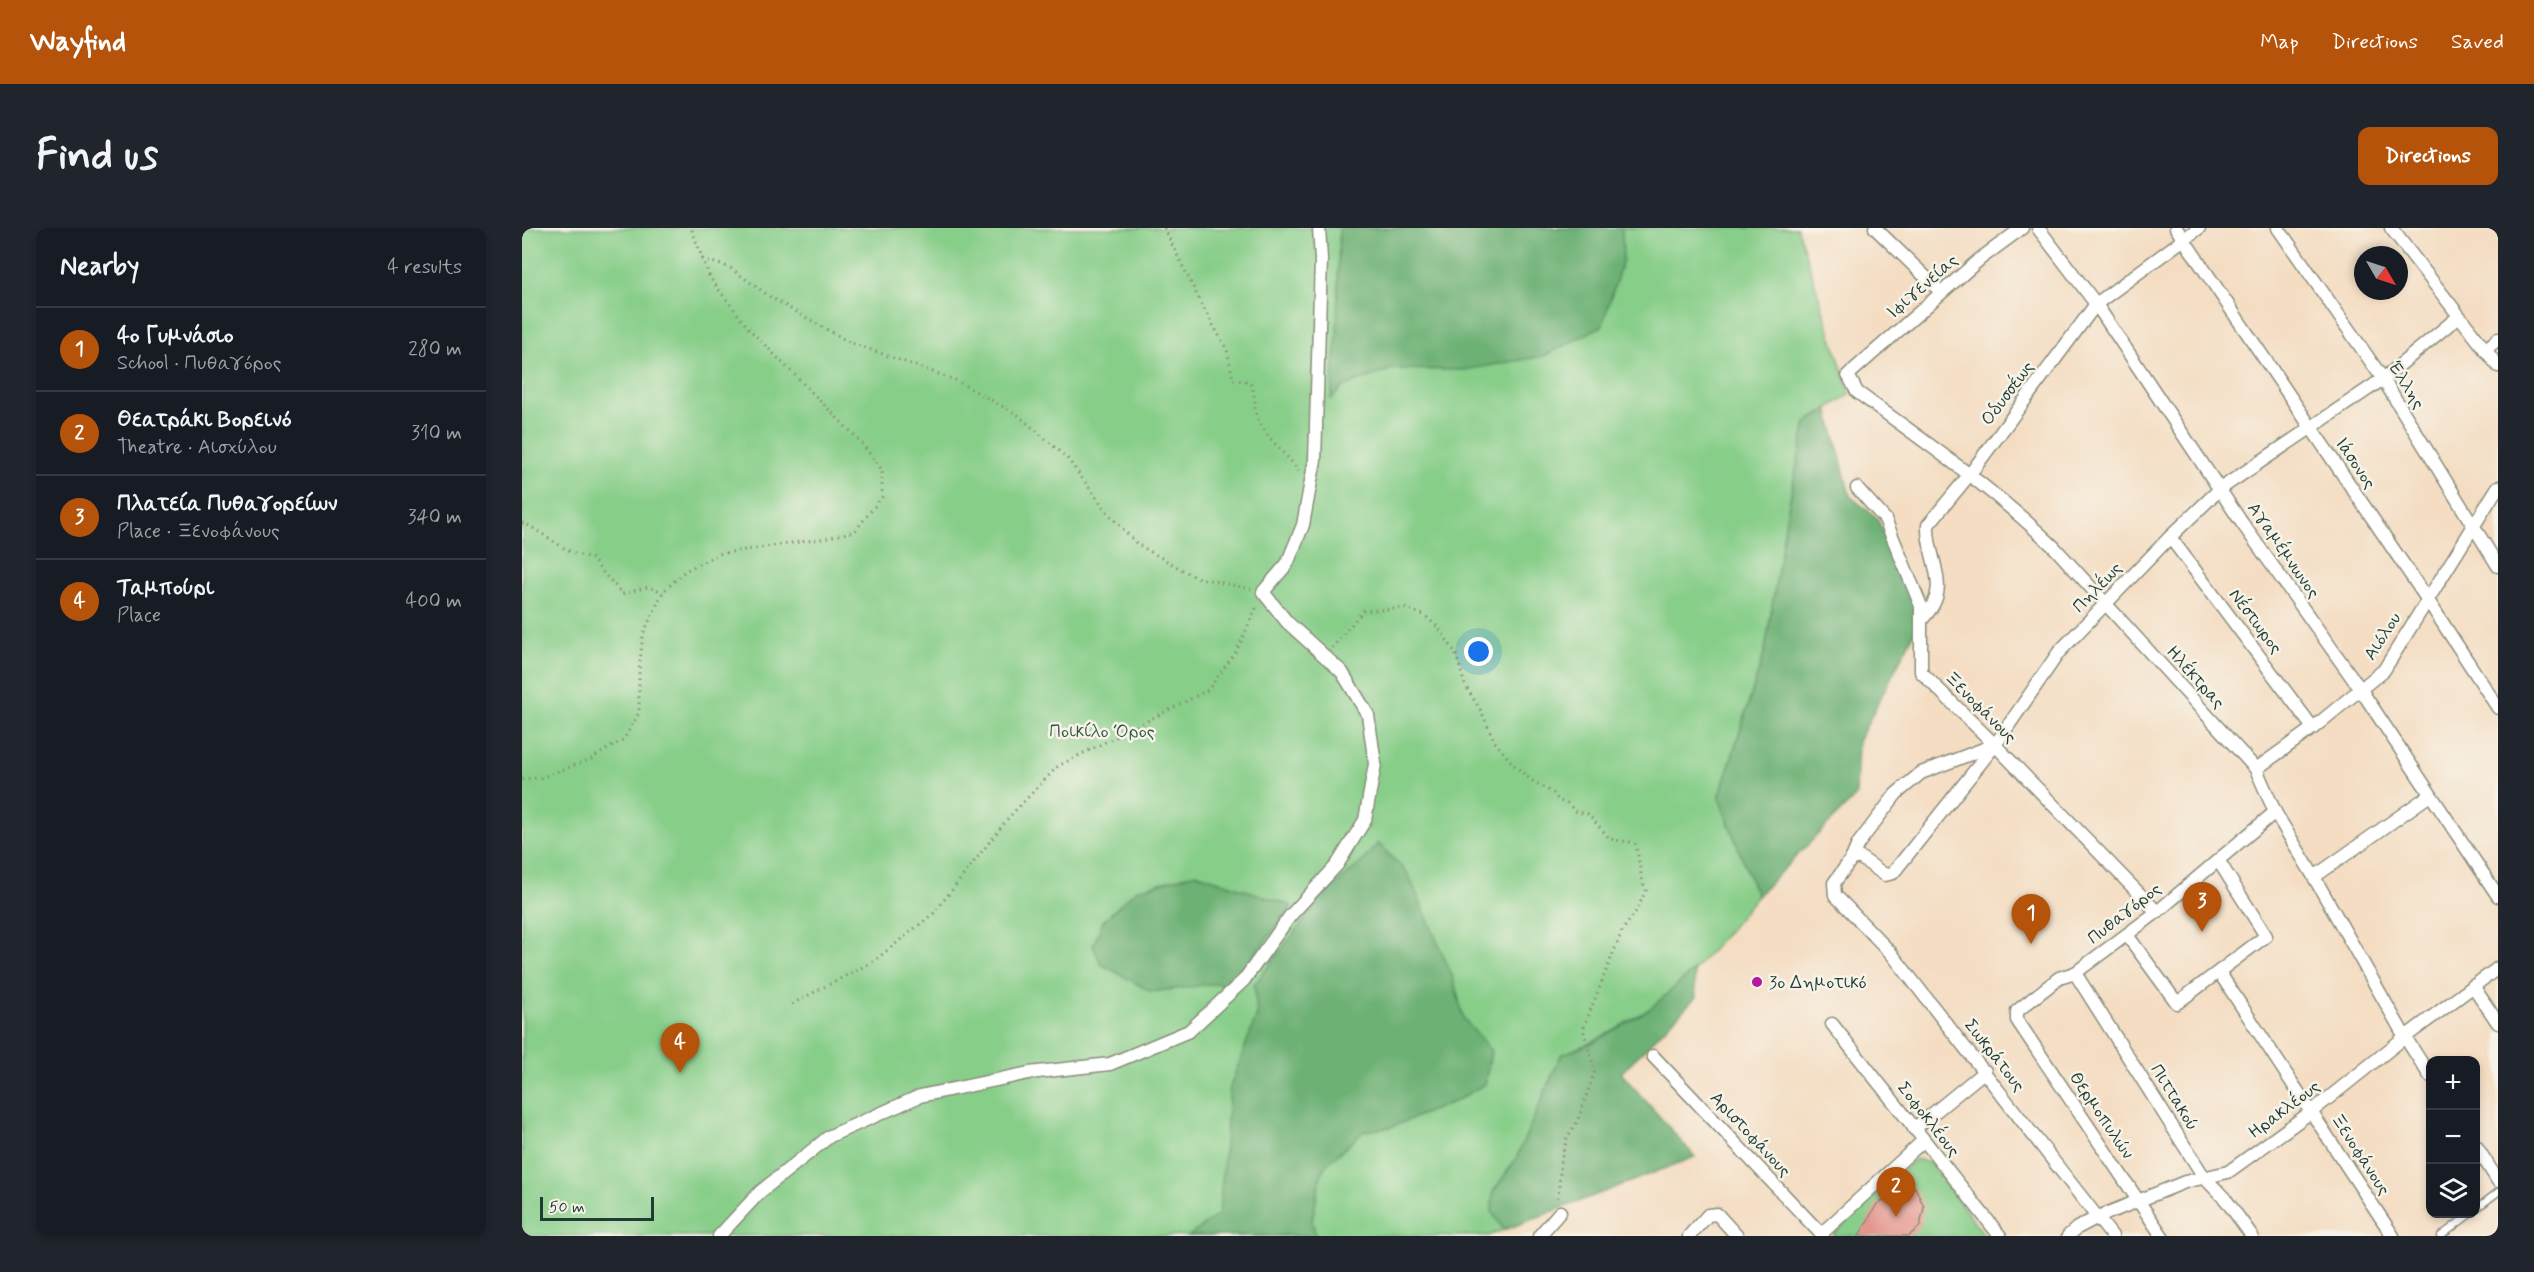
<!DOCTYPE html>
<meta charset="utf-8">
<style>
body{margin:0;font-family:Mynerve,sans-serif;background:#20242c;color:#f1f3f6}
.controls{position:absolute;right:18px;bottom:18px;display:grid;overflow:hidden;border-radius:12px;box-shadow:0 3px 9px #0003}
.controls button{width:54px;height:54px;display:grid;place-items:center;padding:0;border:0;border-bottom:2px solid #363941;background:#171b24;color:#f1f3f6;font:30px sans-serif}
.compass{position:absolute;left:1832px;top:18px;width:54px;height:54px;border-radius:50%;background:#171b24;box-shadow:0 3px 9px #0003;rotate:129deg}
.scale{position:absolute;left:18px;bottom:15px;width:114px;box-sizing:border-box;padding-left:6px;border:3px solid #1f3d34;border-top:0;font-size:16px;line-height:21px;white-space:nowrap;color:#1f3d34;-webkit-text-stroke:4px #f7f3e8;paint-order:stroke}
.you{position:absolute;left:957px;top:424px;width:21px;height:21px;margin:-15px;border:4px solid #fff;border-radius:50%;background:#1a73e8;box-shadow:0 0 0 9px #1a73e833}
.badge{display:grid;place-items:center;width:39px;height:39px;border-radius:50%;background:#b45309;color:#fff;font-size:20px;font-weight:700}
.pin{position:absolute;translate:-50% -50px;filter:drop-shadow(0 2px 3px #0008)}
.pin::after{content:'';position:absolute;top:32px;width:21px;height:18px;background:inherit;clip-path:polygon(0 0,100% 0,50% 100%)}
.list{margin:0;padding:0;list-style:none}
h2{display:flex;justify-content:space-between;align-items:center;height:78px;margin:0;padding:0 24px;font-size:26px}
h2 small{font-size:20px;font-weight:400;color:#9ea1a6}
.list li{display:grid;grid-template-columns:39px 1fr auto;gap:18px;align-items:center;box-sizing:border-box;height:84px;padding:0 24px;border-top:2px solid #363941}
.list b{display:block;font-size:22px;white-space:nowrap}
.list p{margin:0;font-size:20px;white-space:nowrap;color:#9ea1a6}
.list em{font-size:20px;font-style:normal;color:#9ea1a6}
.icon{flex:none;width:33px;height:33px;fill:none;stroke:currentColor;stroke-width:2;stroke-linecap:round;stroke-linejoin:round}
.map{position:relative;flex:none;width:1976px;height:1008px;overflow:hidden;border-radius:12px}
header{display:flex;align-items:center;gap:36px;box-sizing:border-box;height:84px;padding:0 30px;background:#b45309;color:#fff}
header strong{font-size:28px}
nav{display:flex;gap:33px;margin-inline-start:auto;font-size:21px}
.intro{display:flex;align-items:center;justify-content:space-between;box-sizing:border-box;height:144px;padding:0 36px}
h1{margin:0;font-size:42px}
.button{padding:15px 27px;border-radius:12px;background:#b45309;color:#fff;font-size:21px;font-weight:700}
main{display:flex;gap:36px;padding:0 36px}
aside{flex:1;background:#171b24;border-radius:12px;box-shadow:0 3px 9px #0003}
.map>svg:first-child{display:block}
</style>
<header>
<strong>Wayfind</strong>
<nav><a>Map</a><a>Directions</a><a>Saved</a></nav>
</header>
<div class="intro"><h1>Find us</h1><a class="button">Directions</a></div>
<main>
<aside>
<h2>Nearby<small>4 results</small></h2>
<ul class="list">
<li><span class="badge">1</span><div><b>4ο Γυμνάσιο</b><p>School · Πυθαγόρος</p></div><em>280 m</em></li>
<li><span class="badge">2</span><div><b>Θεατράκι Βορεινό</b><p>Theatre · Αισχύλου</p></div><em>310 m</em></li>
<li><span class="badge">3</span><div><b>Πλατεία Πυθαγορείων</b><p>Place · Ξενοφάνους</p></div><em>340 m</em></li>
<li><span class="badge">4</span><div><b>Ταμπούρι</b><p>Place</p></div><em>400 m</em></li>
</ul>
</aside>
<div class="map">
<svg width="1976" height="1008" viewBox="0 0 1976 1008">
<rect width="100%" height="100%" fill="#f7f3e8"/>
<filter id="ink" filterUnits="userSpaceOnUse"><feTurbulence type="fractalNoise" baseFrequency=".0167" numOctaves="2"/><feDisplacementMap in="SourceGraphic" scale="12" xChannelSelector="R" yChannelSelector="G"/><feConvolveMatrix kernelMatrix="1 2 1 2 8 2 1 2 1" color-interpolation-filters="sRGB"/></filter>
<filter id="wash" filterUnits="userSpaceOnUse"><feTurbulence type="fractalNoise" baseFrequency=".008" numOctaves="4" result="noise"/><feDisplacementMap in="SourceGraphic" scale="24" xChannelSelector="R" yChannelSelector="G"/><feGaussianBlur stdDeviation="1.35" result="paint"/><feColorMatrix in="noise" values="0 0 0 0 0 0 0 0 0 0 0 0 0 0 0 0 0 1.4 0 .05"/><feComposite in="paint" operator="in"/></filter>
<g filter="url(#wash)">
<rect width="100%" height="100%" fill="#f4ddc2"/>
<g fill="#87ce89" stroke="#53865e" stroke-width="1.5">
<path d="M0,0h1275l53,166 -44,29 -19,90 -22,138 -46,147 38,98c-33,39 -65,83 -107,113 -28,19 -58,34 -89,46l-45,104 -23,33 -1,20 12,18 -16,6h-966z"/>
<path d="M1393,931l14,3 56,74h-150l-2,-2z"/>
</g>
<g fill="#6db175" stroke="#467754" stroke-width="1.5">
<path d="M817,0h283l1,31 -21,67 -58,30 -80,14 -71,-1 -49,17 -13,13 6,-66z"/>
<path d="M1306,181l22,87 27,22 40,89v20l-59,115 -2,54 -99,100 -38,-98 46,-147 22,-138 19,-90z"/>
<path d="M856,615l30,31 45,104 11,41 27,32 -6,33 -29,17 -65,26 -27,4 -39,35 -5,12 -8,43 4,15h-127l30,-22 11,-127 27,-72 -3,-30 69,-89 38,-33z"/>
<path d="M674,645l96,33 -66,85 -7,-8 -67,9 -51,-28 -8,-18 10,-25 33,-31z"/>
<path d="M1172,742l2,27 -75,76 74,84 -191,73 -12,-18 1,-20 23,-33 45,-104 33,-13 57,-34z"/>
</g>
<g id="blocks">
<path fill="#e4968e" d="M1393,959l9,20 -4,19 -11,10h-50l18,-32z"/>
</g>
</g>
<g filter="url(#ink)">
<use href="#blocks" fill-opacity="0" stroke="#8a8d7b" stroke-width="1.5"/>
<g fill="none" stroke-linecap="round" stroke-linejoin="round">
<defs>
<g id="service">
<path d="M1954,981l22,-17"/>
<path d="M1919,1008l29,-22"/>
</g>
<g id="minor">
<path d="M1353,0l66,64"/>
<path d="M1500,0l-42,31 -132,116 9,17c68,50 137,97 197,155l202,222 19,43 39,65 91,160 25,39"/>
<path d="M1516,0l58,76 146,219 119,167 137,206"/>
<path d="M1654,0l251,371 71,109"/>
<path d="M1756,0l105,151 115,187"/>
<path d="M1869,0l107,138"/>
<path d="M1963,122l13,-11"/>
<path d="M1335,260l28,31 36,87v66l74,73 162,167"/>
<path d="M1648,309l143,191"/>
<path d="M1400,391c33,-32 4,-59 6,-94l42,-51 126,-170 103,-76"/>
<path d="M1734,541l57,-41 71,-58 114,-183"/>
<path d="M1330,630l6,-14 38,-50 25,-21 73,-28"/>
<path d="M1792,649l116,-82"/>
<path d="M1605,707l50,68 89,-67 -48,-76"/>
<path d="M1697,744l174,264"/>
<path d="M1553,745l129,204 22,23 26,36"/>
<path d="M1951,758l25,37"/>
<path d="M1310,796l168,212"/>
<path d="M1131,828l170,180"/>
<path d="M1392,901l71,-58"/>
<path d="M1954,918l22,35"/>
<path d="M1299,1006l102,-93"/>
<path d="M197,1008l41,-44 70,-56 90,-40 109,-23 81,-9 79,-33 55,-51 46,-64 47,-51 28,-45 10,-56 -7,-49 -26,-43 -55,-50 -24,-30 24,-28 16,-39 8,-44 4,-21 6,-201 -2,-31"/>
<path d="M1017,1008l21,-24"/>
<path d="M1167,1008l19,-21 9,-1 20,22"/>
<path d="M1546,1008l9,-8 21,-11 87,-35 43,-10 83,-60 94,-75 93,-69"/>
<path d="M1590,1008l-221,-283 -56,-58 -1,-12 18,-25h9l24,17 8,-2 102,-128 64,-93 111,-115 50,-48 163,-110 75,-62"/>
<path d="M1640,1008l-145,-216v-9l42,-33 16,-5 82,-61 118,-100"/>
</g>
</defs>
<use href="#service" stroke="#8a8d7b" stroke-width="9"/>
<use href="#minor" stroke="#8a8d7b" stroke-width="15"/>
<g stroke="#8a8d7b" stroke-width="3" stroke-dasharray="1.5 4.5" stroke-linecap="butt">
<path d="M642,0l38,77 25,45 6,30c7,1 14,-1 18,5 5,7 2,26 8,37 10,18 27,32 40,49"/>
<path d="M180,31l27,8 43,31 77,44 106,38 63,35 49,43 41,55 29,31 58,33 56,12"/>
<path d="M0,295l8,3 37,24 26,9c8,13 19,22 29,35l26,-7 15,5"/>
<path d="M810,420l31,-37 41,-3 20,7 14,12 17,25 10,33 16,26 14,31 18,22 18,16 22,13 6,8 8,2 8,8 13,3 22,25 25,4c5,16 4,32 11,47l-9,20 -15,21 -39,98 12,42 -18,51 -10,16 -6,22 -3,38"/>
<path d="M0,551l18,-1 51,-19 33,-20 15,-26v-41l4,-38 20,-42 22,-21 33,-17 109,-16 28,-7 27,-34v-27l-22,-29 -110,-111 -40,-52 -19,-50"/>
<path d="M270,776l82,-43 60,-48 75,-96 49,-51 150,-76 29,-40 20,-44"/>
</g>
<use href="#service" stroke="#fff" stroke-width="6"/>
<use href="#minor" stroke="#fff" stroke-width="12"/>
</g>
</g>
<circle fill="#b5179e" stroke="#f7f3e8" stroke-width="2" cx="1235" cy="754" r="6"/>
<g text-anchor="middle" stroke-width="5" stroke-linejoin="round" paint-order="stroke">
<g font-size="18" fill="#1f3d34" stroke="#f7f3e8">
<text transform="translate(1400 58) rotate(-41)" y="6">Ιφιγενείας</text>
<text transform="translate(1885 157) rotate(58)" y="6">Έλλης</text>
<text transform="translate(1485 165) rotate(-53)" y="6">Οδυσσέως</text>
<text transform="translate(1834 235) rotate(56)" y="6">Ιάσονος</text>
<text transform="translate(1762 322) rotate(55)" y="6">Αγαμέμνωνος</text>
<text transform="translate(1575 359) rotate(-46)" y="6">Πηλέως</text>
<text transform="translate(1734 393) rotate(53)" y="6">Νέστωρος</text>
<text transform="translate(1860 408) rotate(-57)" y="6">Αιόλου</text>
<text transform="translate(1674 449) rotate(48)" y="6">Ηλέκτρας</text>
<text transform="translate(1459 479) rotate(45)" y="6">Ξενοφάνους</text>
<text transform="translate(1602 685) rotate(-38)" y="6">Πυθαγόρος</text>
<text transform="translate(1473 827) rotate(52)" y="6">Σωκράτους</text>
<text transform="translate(1653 869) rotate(58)" y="6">Πιττακού</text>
<text transform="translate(1762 881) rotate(-37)" y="6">Ηρακλέους</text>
<text transform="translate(1580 887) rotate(56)" y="6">Θερμοπυλών</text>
<text transform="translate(1407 891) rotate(52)" y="6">Σοφοκλέους</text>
<text transform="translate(1229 906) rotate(47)" y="6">Αριστοφάνους</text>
<text transform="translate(1839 926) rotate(57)" y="6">Ξενοφάνους</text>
</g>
<g font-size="18" fill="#345a45" stroke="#f7f3e8">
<text x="580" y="509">Ποικίλο Όρος</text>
</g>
<g font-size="18" fill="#1f3d34" stroke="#f7f3e8" text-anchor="start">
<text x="1247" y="760">3ο Δημοτικό</text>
</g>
</g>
</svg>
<div class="controls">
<button>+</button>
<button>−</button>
<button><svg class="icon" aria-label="layers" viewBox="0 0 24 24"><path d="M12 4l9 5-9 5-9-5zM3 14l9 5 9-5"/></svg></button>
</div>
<svg class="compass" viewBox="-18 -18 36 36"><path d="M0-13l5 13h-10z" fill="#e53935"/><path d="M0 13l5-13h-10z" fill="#9ea1a6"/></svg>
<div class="scale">50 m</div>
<div class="you"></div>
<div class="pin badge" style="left:1509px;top:716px">1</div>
<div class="pin badge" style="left:1374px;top:989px">2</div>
<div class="pin badge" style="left:1680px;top:704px">3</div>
<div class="pin badge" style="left:158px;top:845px">4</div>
</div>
</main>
